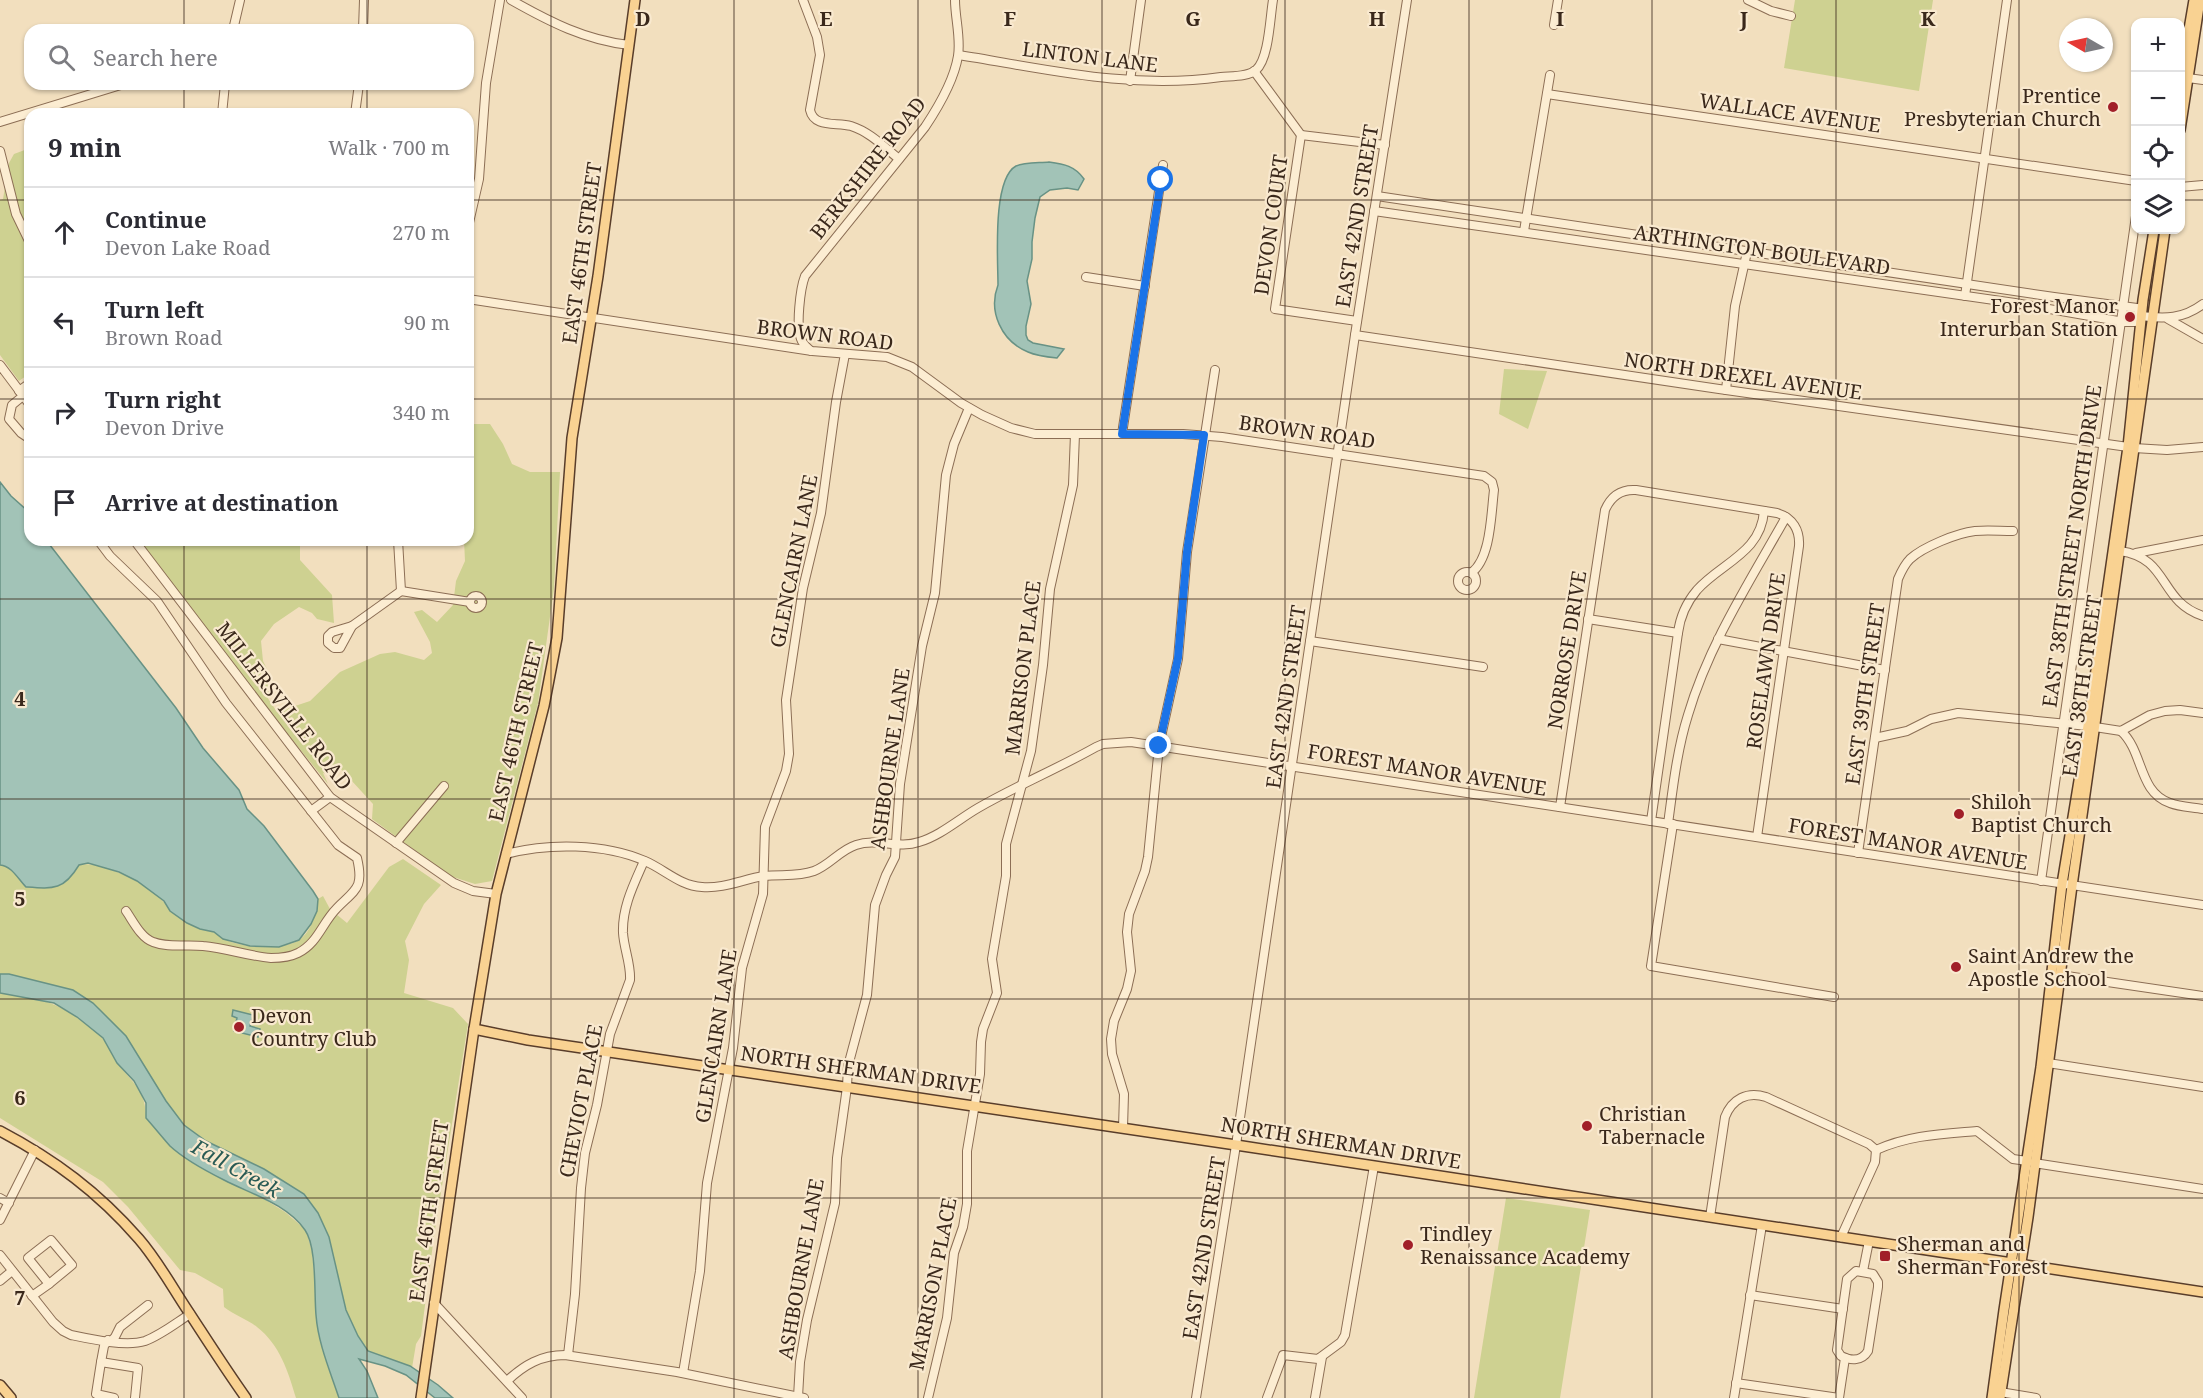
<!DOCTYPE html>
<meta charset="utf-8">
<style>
body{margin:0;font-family:"Noto Serif",serif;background:#f2f2f3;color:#2b2b33}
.controls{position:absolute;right:18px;top:18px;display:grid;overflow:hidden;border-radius:12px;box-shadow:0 2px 4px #0004}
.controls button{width:54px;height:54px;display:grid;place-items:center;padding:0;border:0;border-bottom:2px solid #e1e1e2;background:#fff;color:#2b2b33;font:30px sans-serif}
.compass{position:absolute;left:2059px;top:18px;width:54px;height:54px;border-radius:50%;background:#fff;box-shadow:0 2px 4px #0004;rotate:279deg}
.stop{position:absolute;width:18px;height:18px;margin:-14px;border:4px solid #1a73e8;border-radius:50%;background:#fff}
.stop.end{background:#1a73e8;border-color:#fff;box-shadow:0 2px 6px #0008}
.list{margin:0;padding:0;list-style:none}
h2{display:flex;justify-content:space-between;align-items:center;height:78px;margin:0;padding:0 24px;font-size:26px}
h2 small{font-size:20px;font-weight:400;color:#7c7c81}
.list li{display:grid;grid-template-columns:39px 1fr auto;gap:18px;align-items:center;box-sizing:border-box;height:90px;padding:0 24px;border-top:2px solid #e1e1e2}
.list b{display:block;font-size:22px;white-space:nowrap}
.list p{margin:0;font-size:20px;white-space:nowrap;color:#7c7c81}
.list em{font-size:20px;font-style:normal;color:#7c7c81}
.icon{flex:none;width:33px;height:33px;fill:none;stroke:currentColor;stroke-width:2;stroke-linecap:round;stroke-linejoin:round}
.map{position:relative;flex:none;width:2203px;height:1398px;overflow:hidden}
.search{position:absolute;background:#fff;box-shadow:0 2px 4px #0004;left:24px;top:24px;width:450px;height:66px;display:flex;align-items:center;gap:15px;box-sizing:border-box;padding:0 21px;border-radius:18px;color:#7c7c81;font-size:22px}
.panel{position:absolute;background:#fff;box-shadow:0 2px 4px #0004;left:24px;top:108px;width:450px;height:438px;border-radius:18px}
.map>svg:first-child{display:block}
</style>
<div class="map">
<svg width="2203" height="1398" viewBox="0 0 2203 1398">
<rect width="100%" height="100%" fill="#f2dfbe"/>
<g fill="#ced191">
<path d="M1795,0h138l-14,91 -135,-23z"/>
<path d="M30,148v225l-11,8 -19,-26v-155l3,-1 6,-36 5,-9z"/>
<path d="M1504,369l43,2 -19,58 -29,-15z"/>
<path d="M468,424h22l13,20 9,20 18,8h30l-6,116 -16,115 -46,178 -17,3 -25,-8 -78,-57 1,-15 -33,-36 -8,7 -9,-2 5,11 -80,-99 -109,-145h161v20l32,35 2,28 -17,-4 -5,-6 -13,-6 -25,17 -13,17 2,20 14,28 -10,4v4l10,15 33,-11 30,-29 40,-18 15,-2 29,8 8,-7 -2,-11 -16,-30 8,-2 15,12 16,-17 3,-24 9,-20 -1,-21h4z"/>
<path d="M403,859l38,26 -17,19 -19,37 4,19 -5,33 49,15 15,16 -34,212 -13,100 -5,8 -4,24 -44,-17 -10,-15 -12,-26 -17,-73 -25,-43 -40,-25 -58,-28 -22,-16 -18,-24 -40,-65 -33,-33 -20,-13 -64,-16h-9v-109c12,1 18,14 26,22 28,2 38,3 53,-22 18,-4 40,8 57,15 20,9 31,29 49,41 11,7 20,7 30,12 3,1 5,4 7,5 17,10 60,13 77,2 12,-8 18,-27 19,-41l5,-3 7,13 17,14 42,-56z"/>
<path d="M0,993c39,5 58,8 89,34 5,4 11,7 14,12 6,7 9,17 14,24 16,20 29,28 29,55l51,47 67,34 21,13 21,18 6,22 4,42v21l11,49 12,34h-43c-8,-27 -16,-53 -39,-71 -10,-8 -23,-12 -33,-20l-1,-18 -28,-16 -15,-3 -52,-63 -25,-25 -103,-64z"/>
<path d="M1506,1198l84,12 -30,188h-86z"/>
</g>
<g fill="#a2c3b7" stroke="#689285" stroke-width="1.5">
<path d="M1049,162c15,2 26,4 35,17l-6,11 -11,-2 -17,2 -10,7 -5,21 -3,24v17l-5,22 4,23 -5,22v9l2,5 5,3 31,6 -7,9c-10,-1 -20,-2 -29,-6 -27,-11 -40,-41 -30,-67 0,-25 -6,-106 18,-119 8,-4 23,-3 33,-4z"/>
<path d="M0,482l11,14 19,17v27h16l130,168 27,40 36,42 8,19 17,17 49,65 5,8 -1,12 -6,13 -12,16 -20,7 -29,-1 -27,-7 -9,-7 -14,-3 -13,-6 -17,-12 -6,-10 -27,-20 -18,-9 -31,-9 -9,2c-15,25 -25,24 -53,22 -8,-8 -14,-21 -26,-22z"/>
<path d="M0,974h9l64,16 20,13 33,33 40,65 18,24 22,16 58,28 40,25 14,19 11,24 17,73 12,26 10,15 42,15 28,19 15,13h-18l-29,-23 -21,-9 -26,-7 8,12 11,27h-39c-9,-27 -21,-55 -23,-83 -2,-22 1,-68 -11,-85 -18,-26 -54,-36 -81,-50 -18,-9 -39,-20 -54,-34 -8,-9 -16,-19 -24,-28v-15l-12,-22 -17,-18 -14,-25 -26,-21 -23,-14 -54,-10z"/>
<path d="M233,1010l20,5 -3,11 10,3 -2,8 -24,-6 3,-13 -5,-2z"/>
</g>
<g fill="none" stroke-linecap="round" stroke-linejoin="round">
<defs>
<g id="minor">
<path d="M511,0c39,22 74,40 118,45"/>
<path d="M803,0l14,37 3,18 -10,55c4,18 26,12 41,16 19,6 33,21 48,33"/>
<path d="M1748,0l23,11 20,5"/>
<path d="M1554,25l4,-25"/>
<path d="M233,30l7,-30"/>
<path d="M363,30l1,-30"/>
<path d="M959,55c87,14 173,35 262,22 11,-1 27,0 35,-7 13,-11 14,-53 17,-70"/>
<path d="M1254,71l47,64"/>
<path d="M2188,78l15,2"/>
<path d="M1130,81l11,-81"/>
<path d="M1547,94l589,87"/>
<path d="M222,114l3,-30"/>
<path d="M355,114l4,-30"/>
<path d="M0,122l124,-38"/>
<path d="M1301,135l-26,174 82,12"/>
<path d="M1301,135l84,10"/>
<path d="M0,151l16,63 14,29"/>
<path d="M2180,187l23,-2"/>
<path d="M1377,196l677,101 83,11 4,8"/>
<path d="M1374,211l641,92 109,19h11l6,-6"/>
<path d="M468,227l11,-48 7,-96 14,-83"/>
<path d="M1524,231l26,-156"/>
<path d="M1086,277l59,9"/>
<path d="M1965,296l42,-296"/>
<path d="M468,299l344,52 75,6 25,10 49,36 21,12 29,13 24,6h148l39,3 262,39 8,6 2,8c-3,24 -3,69 -23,83"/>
<path d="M2141,316c24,3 42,3 62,-12"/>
<path d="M2168,319l35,20"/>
<path d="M1355,335l364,54 409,58"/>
<path d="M811,351c-4,-4 -8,-6 -10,-12 -5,-13 -1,-50 4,-63l120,-149c14,-21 29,-46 33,-71 3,-18 -3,-38 -3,-56"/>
<path d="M0,365l30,40"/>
<path d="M1726,390l9,-84 12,-54"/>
<path d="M19,391l11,-8"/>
<path d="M23,396l-11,9 -3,14 12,14 9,6"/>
<path d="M1122,434l41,-269"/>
<path d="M2134,448l33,2 36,-3"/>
<path d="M98,540l12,16 47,45 69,102 112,142 19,13c7,30 -1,31 -20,50 -15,15 -19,35 -39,45 -8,4 -18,5 -27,5 -23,-2 -45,-10 -68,-12 -16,-2 -35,2 -50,-4 -12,-4 -20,-21 -27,-31"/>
<path d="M134,540l196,257 124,86 19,8 23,3"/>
<path d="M398,540l3,51"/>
<path d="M2120,551c50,7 38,50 83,65"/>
<path d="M2136,553l67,-13"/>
<circle cx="1467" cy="581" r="9"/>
<path d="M401,591l69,11"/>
<circle cx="476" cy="602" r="6"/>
<path d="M1588,619l90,14"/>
<path d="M352,626l-12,22h-6l-6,-5v-7l4,-4z"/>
<path d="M352,626l49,-35"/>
<path d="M1718,639l167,31"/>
<path d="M1310,641l173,26"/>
<path d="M2095,727l26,4 29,-16 15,-4 15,-1 23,3"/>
<path d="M2121,731c23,21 17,61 49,72 10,4 22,4 33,6"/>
<path d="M1875,738l32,-7 24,-12 27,-6 130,13"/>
<path d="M1560,807l45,-297c6,-14 16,-21 31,-20l141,23c16,5 23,17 22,33l-42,291"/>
<path d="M311,811l19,-14"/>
<path d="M1651,821l27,-188c2,-16 8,-30 19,-43 24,-27 64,-37 67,-79"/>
<path d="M1668,824c5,-37 9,-74 20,-109 21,-71 62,-134 98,-198"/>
<path d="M1673,824l-22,142 183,31"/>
<path d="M396,843l48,-57"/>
<path d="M1858,853l40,-274c3,-7 6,-14 12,-20 13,-12 47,-26 65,-28 12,-1 25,0 38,0"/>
<path d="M506,854c42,-11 98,-11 139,7 19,8 35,25 57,26 21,2 42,-8 62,-11 17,-2 34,1 50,-5 16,-6 26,-21 42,-26 21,-7 42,4 63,-3 21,-6 40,-23 59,-34 38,-22 79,-39 118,-61l7,-3 28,-2 1072,163"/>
<path d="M2041,881l95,-665"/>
<path d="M2060,975l143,21"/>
<path d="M2048,1063l155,24"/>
<path d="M1123,1128l1,-34 -12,-40 -1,-15 3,-18 13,-32 4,-18 -4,-39 2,-18 16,-43 3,-14 11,-111 19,-87 9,-107 28,-182"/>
<path d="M1876,1150c33,-15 66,-16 101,-19l36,28 14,2"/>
<path d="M2034,1163l169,26"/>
<path d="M0,1198l9,5"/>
<path d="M1710,1217l15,-100c7,-18 22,-26 41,-20l103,47 7,6"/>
<path d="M0,1220l35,-70"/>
<path d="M1841,1237l34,-75 1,-12"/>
<path d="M51,1240l21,25 -23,19 -21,-26z"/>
<path d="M0,1255l53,67 10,9 8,4c19,4 55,12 74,6 16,-6 31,-18 45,-27"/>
<path d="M1856,1271l17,3 5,8v5l-10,64c-6,10 -17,10 -27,5l-4,-6 10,-71z"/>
<path d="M1863,1271l6,-30"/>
<path d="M0,1281l12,-10"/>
<path d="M1750,1295l93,14"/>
<path d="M32,1296l17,-12"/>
<path d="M434,1303l88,95"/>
<path d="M111,1341l4,-4 5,-10 28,-22"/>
<path d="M568,1355l7,-61 6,-106 4,-35 12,-48 13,-71 20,-54c1,-16 -6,-31 -7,-47 -1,-26 11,-49 21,-72"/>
<path d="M101,1362l3,-16 4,-6"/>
<path d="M683,1373l17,-102 7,-88 26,-135 9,-80 21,-74 2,-67 21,-56 3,-17 -3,-54 17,-112 18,-75 15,-111 9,-48"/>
<path d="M507,1381c17,-16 34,-26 58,-26l112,17 127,26"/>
<path d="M1736,1383l103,15"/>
<path d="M2000,1392l36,6"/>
<path d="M798,1397l2,-35 7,-42 28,-117 2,-45 10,-71 1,-21 19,-71 8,-90 11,-30 9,-18 5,-73 22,-138 13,-53 11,-118 8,-31 15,-36"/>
<path d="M114,1398l-18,-4 5,-32 37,6 -3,30"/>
<path d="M928,1398l19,-80 7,-65 9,-26 4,-23v-53l13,-77 1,-32 2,-13 14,-36 -5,-34 14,-83v-32l25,-93 12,-86 7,-76 23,-104 2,-51"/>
<path d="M1196,1398l40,-253 119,-810 52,-335"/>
<path d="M1267,1398l16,-43 35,4 23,-17 4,-7 29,-169"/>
<path d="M1315,1398l7,-41"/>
<path d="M1734,1398l28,-173"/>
<path d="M1839,1398l6,-40"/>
</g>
<g id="major">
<path d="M2180,82l14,-82"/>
<path d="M2180,130l20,-130"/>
<path d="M474,1029l54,11 708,105 967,147"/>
<path d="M0,1131c55,29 98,61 139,108 19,22 33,48 49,72 19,29 38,59 58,87"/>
<path d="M0,1385l11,13"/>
<path d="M421,1398l53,-369 22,-135 48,-188 13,-68 15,-200 26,-162 37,-276"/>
<path d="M1992,1398l12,-88 37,-243 21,-183 26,-158 40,-279 15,-147 11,-70"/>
<path d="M2000,1398l28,-181 44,-331 93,-656"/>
</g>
</defs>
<use href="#minor" stroke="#8c6e55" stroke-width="10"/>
<use href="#major" stroke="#593d2a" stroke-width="12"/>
<use href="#minor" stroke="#fcedd2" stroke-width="8"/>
<use href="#major" stroke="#f9d292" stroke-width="9"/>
</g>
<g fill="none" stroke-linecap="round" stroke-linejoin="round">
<path stroke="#1a73e8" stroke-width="8" d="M1159,746l19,-88 9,-106 17,-117 -82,-1 39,-254"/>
</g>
<path fill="none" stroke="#3a281b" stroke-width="1.5" stroke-opacity="0.55" d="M184,0v30M367,0v30M551,0v1398M734,0v1398M918,0v1398M1102,0v1398M1285,0v1398M1469,0v1398M1652,0v1398M1836,0v1398M2019,0v1398M184,84v30M367,84v30M0,200h30M468,200h1668M2180,200h23M0,399h30M468,399h1735M184,540v858M367,540v858M0,599h2203M0,799h2203M0,999h2203M0,1198h2203"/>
<g fill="#a11f29" stroke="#f9e9cf" stroke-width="2">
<circle cx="2113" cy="107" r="6"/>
<circle cx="2130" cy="317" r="6"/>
<circle cx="1959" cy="814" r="6"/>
<circle cx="1956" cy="967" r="6"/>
<circle cx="239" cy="1027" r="6"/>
<circle cx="1587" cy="1126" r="6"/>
<circle cx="1408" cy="1245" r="6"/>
<rect x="1879" y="1250" width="12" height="12" rx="3"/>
</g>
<g text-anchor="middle" stroke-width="4.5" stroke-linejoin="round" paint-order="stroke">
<g font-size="20" fill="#3a281b" stroke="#f9e9cf">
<text transform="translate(1090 57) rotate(7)" y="7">LINTON LANE</text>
<text transform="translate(1790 113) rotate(8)" y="7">WALLACE AVENUE</text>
<text transform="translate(868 168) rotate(-52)" y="7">BERKSHIRE ROAD</text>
<text transform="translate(1357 216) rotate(-81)" y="7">EAST 42ND STREET</text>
<text transform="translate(1271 225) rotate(-82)" y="7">DEVON COURT</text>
<text transform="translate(1762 250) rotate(8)" y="7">ARTHINGTON BOULEVARD</text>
<text transform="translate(582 253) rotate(-82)" y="7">EAST 46TH STREET</text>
<text transform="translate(825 335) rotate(7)" y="7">BROWN ROAD</text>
<text transform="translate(1743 376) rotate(8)" y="7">NORTH DREXEL AVENUE</text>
<text transform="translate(1307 432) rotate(8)" y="7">BROWN ROAD</text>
<text transform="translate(2072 546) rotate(-82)" y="7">EAST 38TH STREET NORTH DRIVE</text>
<text transform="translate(794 561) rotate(-79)" y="7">GLENCAIRN LANE</text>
<text transform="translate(1567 650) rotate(-81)" y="7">NORROSE DRIVE</text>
<text transform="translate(1766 661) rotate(-82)" y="7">ROSELAWN DRIVE</text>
<text transform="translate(1023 668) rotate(-83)" y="7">MARRISON PLACE</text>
<text transform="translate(2082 686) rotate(-82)" y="7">EAST 38TH STREET</text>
<text transform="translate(1865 694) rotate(-82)" y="7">EAST 39TH STREET</text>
<text transform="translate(1286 697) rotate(-82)" y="7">EAST 42ND STREET</text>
<text transform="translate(284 706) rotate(52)" y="7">MILLERSVILLE ROAD</text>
<text transform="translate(516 732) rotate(-77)" y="7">EAST 46TH STREET</text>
<text transform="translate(890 759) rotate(-82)" y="7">ASHBOURNE LANE</text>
<text transform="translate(1427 770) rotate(9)" y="7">FOREST MANOR AVENUE</text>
<text transform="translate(1908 844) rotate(9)" y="7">FOREST MANOR AVENUE</text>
<text transform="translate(716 1036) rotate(-81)" y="7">GLENCAIRN LANE</text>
<text transform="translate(861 1070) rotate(8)" y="7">NORTH SHERMAN DRIVE</text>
<text transform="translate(581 1101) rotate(-79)" y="7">CHEVIOT PLACE</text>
<text transform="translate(1341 1143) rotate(9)" y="7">NORTH SHERMAN DRIVE</text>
<text transform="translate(429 1211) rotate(-82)" y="7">EAST 46TH STREET</text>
<text transform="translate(1204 1248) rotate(-81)" y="7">EAST 42ND STREET</text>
<text transform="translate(801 1269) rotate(-80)" y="7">ASHBOURNE LANE</text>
<text transform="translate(933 1284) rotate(-79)" y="7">MARRISON PLACE</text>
</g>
<g font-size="20" fill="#3a281b" stroke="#f9e9cf" text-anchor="start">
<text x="2101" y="103" text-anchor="end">Prentice<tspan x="2101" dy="23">Presbyterian Church</tspan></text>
<text x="2118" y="313" text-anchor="end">Forest Manor<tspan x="2118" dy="23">Interurban Station</tspan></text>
<text x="1971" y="809">Shiloh<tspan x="1971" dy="23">Baptist Church</tspan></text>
<text x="1968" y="963">Saint Andrew the<tspan x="1968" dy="23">Apostle School</tspan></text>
<text x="251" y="1023">Devon<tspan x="251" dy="23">Country Club</tspan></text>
<text x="1599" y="1121">Christian<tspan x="1599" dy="23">Tabernacle</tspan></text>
<text x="1420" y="1241">Tindley<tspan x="1420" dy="23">Renaissance Academy</tspan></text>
<text x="1897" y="1251">Sherman and<tspan x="1897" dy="23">Sherman Forest</tspan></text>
</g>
<g font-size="21" font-style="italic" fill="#295b55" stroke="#f9e9cf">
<text transform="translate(236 1169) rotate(29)" y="7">Fall Creek</text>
</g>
</g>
<g font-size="20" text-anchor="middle" font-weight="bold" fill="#3a281b" stroke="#f9e9cf" stroke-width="4.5" stroke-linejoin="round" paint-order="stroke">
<text x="643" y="26">D</text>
<text x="826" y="26">E</text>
<text x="1010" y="26">F</text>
<text x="1193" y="26">G</text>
<text x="1377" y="26">H</text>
<text x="1560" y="26">I</text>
<text x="1744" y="26">J</text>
<text x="1928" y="26">K</text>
<text x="20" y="706">4</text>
<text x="20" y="906">5</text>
<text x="20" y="1105">6</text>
<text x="20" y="1305">7</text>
</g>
</svg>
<div class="controls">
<button>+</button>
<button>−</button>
<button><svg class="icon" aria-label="locate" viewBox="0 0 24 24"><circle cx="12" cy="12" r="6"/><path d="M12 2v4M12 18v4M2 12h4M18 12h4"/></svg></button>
<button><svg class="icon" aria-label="layers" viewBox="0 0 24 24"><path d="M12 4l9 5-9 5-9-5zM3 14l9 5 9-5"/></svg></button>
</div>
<svg class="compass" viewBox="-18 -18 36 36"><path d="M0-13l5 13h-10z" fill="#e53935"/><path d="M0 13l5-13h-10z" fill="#7c7c81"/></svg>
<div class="stop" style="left:1161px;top:180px"></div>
<div class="stop end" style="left:1159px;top:746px"></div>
<div class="search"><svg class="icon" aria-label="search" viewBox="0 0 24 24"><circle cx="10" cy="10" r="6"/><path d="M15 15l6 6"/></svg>Search here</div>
<section class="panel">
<h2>9 min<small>Walk · 700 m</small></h2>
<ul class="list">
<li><svg class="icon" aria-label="ahead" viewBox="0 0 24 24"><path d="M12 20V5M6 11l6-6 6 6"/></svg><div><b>Continue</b><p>Devon Lake Road</p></div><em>270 m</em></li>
<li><svg class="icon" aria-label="left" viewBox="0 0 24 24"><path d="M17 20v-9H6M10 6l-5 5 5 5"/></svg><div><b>Turn left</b><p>Brown Road</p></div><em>90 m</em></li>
<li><svg class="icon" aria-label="right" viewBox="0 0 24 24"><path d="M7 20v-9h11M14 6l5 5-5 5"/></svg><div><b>Turn right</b><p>Devon Drive</p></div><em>340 m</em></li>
<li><svg class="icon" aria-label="arrive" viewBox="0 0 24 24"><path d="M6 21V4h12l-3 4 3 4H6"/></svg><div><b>Arrive at destination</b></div></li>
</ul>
</section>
</div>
